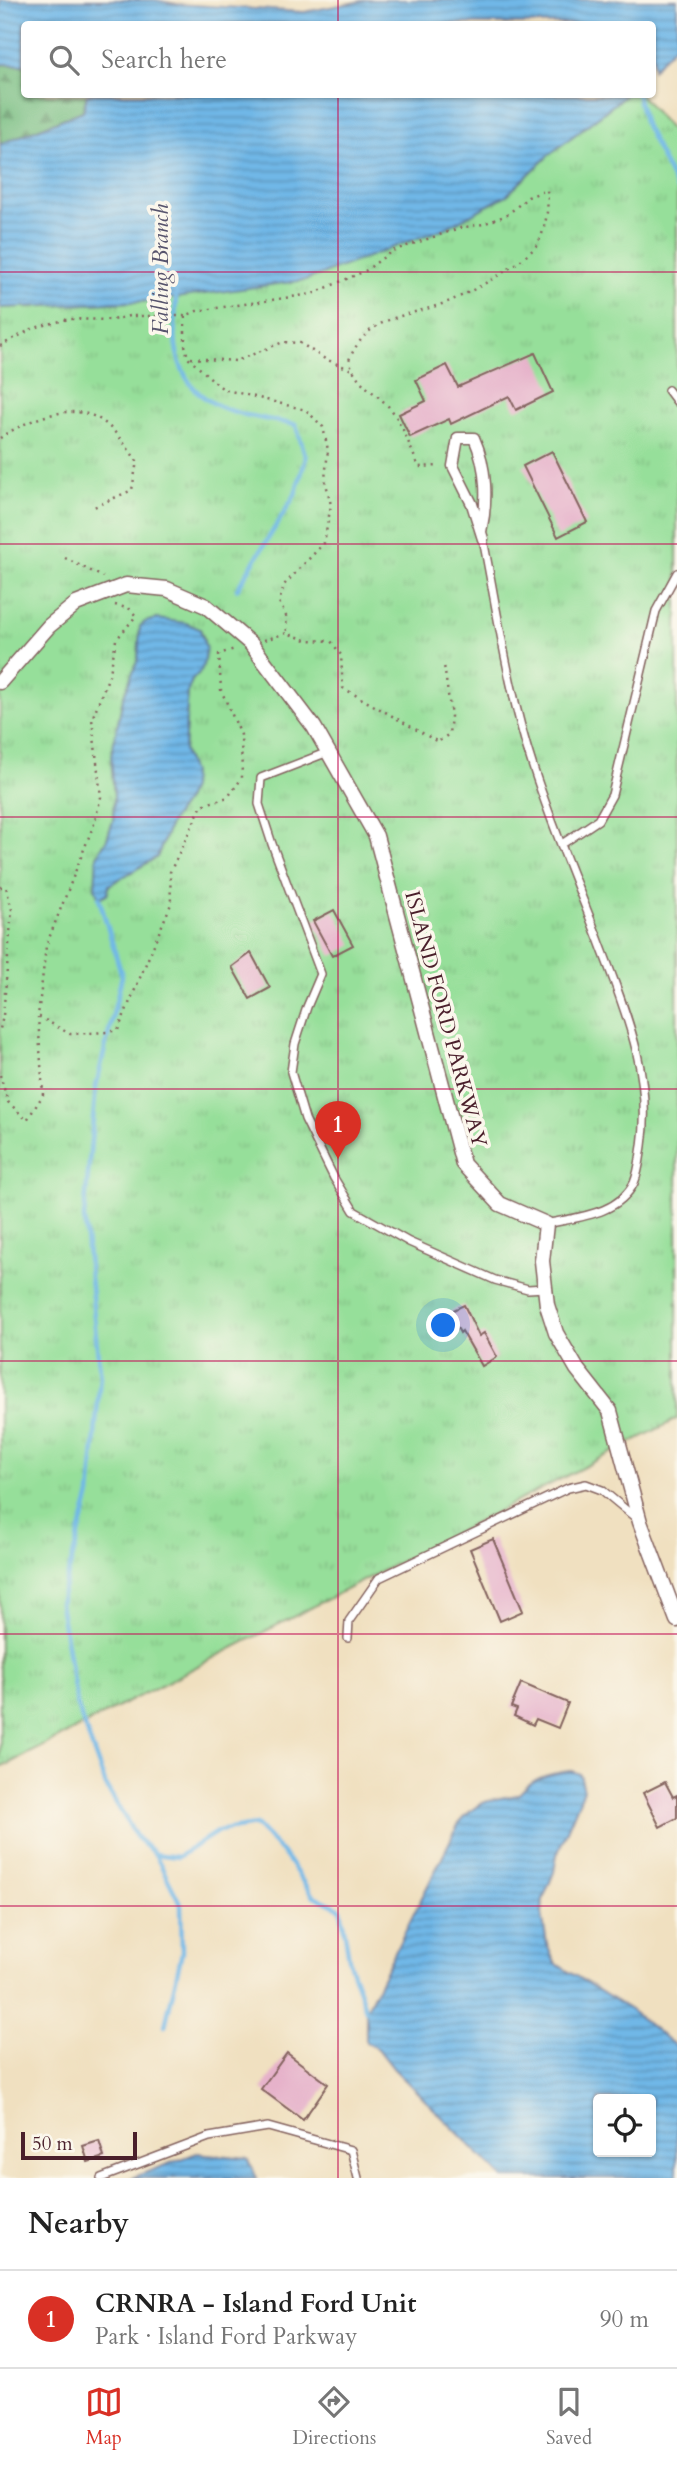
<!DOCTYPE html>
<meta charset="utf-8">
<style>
body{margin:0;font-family:Cardo,serif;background:#f2f2f2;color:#222}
.controls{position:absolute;right:21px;bottom:21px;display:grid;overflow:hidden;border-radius:7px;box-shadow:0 2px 5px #0004}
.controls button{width:63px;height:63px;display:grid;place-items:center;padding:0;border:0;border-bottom:2px solid #e0e0e0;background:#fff;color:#222;font:35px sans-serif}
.scale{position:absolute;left:21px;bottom:18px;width:116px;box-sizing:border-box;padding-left:7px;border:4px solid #4a1f2b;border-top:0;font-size:19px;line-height:24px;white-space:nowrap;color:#4a1f2b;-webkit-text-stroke:5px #fbf7ec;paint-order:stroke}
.you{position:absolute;left:444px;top:1326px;width:24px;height:24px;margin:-18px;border:5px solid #fff;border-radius:50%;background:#1a73e8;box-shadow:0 0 0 10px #1a73e833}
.badge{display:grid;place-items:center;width:46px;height:46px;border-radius:50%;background:#d93025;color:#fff;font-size:23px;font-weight:700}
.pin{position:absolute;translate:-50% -58px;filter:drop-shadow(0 2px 4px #0008)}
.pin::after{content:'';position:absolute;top:37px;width:24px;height:21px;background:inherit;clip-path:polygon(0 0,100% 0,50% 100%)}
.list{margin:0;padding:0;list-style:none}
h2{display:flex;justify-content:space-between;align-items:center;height:91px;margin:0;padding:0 28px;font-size:30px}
h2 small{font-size:23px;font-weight:400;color:#767676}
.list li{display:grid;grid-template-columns:46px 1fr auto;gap:21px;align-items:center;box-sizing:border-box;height:98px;padding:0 28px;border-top:2px solid #e0e0e0}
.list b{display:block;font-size:26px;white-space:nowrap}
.list p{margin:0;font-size:23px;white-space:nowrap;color:#767676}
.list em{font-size:23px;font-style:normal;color:#767676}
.icon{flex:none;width:38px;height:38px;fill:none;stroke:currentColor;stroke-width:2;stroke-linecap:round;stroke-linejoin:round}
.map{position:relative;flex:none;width:677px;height:2178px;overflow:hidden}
.search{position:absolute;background:#fff;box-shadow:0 2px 5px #0004;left:21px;right:21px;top:21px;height:77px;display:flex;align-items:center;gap:18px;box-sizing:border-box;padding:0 24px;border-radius:7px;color:#767676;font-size:26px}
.sheet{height:189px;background:#fff}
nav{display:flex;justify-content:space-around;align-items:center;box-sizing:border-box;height:98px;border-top:2px solid #e0e0e0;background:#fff;font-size:19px;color:#767676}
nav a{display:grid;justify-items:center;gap:4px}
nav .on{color:#d93025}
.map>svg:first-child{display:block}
</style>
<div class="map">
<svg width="677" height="2178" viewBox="0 0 677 2178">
<defs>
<pattern id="forest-firs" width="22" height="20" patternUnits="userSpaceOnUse" patternTransform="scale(1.75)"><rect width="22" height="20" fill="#78be82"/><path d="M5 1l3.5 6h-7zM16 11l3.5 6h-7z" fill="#649a6b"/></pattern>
<pattern id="park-tufts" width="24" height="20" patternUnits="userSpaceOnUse" patternTransform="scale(1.75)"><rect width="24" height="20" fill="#96df9a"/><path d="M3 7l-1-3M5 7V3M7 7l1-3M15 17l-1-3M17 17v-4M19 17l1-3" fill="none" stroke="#83bf85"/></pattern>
<pattern id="water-rules" width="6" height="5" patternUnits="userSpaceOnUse" patternTransform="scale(1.75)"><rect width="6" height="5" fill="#70b7e7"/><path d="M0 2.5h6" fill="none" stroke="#5e94bb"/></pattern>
</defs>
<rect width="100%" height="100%" fill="#fbf7ec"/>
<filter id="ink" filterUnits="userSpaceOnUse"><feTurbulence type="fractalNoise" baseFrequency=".0143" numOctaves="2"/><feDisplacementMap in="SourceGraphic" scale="14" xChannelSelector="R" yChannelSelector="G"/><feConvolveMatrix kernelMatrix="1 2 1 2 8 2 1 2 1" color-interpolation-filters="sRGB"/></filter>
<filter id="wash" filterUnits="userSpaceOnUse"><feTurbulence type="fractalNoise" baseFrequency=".00686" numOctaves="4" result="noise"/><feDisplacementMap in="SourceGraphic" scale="28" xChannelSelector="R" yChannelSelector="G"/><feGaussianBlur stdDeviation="1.57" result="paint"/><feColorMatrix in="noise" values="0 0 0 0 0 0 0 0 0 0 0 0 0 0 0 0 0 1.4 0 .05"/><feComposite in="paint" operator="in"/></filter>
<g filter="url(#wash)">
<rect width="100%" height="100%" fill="#f0e0c0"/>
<path fill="url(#forest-firs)" stroke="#616e56" stroke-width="2" d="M0,64l24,1v29l63,1 -4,16 -83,33z"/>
<path fill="url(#park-tufts)" stroke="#707f62" stroke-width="2" fill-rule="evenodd" d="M626,95h15l36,42v1282l-677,349v-1460l153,-7 23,-3 331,-103 43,-41zM140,626l60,3 4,10 -3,32 -9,9 -4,10 -4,61 8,22 -6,27 -15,22 -14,35 -48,28 -12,-29 10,-17 6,-18 1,-25 -3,-40 12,-58 15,-39z"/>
<g fill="url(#water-rules)" stroke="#5d6b89" stroke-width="2" fill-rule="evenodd">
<path d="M0,0h155l22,4 127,8 63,-12h310v43l-24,26 -1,-45h-628v41l-24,-1z"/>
<path d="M87,95v-1l539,1 -76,59 -43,41 -59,32 -142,53 -153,21 -153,7v-164l83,-33z"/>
<path d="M157,619l29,4 14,6 6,19 -1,11 -4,12 -9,9 -4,11 -4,60 8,22 -1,15 -5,12 -15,22 -14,35 -48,28 -1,8 -9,5 -4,-10 2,-32 10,-17 6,-18 1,-25 -3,-40 12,-58 15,-39 2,-33 5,-4z"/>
<path d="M571,1771l9,3 4,16 -27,64 -3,18 -11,27 -1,15 5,30 8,19 75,47 47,37v131h-174l-109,-109 -15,-19 -13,-8v-32l93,-187c18,-22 31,-24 59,-28 17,-19 29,-21 53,-24zM598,2099h53v53h-53z"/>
<path d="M197,2153l50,5 10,20h-126z"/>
</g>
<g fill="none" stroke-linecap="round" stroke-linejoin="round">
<g stroke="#70b7e7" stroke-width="4.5">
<path d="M637,94l8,31 32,64"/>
<path d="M176,292c0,19 -3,42 1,60 12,61 68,62 119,73l10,33 -11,37 -58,94"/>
<path d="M99,898l23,78 -26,111 -12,130 16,159 -10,119 -30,108 17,102 29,81 31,52 18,16 23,3 40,-26 38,-6 30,32 26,38 29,14 9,56 16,45"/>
<path d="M155,1854l26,51 1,47 -17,74"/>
</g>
</g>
<g id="blocks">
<g fill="#e6b2ca">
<path d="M535,353l18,39 -37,18 -7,-14 -58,28 -2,-5 -39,18 -11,-23 27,-13 -10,-21 31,-15 11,22z"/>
<path d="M552,451l35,71 -29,15 -35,-71z"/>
<path d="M334,910l19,35 -21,11 -19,-35z"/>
<path d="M251,953l19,35 -20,11 -18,-32z"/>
<path d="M464,1305l15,31 5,-3 13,24 -15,9 -20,-35 -2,2 -11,-21z"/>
<path d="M493,1539l30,72 -23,10 -30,-72z"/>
<path d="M521,1683l47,20 -10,25 -22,-9 -3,6 -19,-9 3,-7 -6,-2z"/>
<path d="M665,1782l8,15 4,-2v23l-17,9 -17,-34z"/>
<path d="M287,2053l41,31 -25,36 -42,-31z"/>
<path d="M99,2141l5,16 -16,5 -5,-16z"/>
</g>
</g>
</g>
<g filter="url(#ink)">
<use href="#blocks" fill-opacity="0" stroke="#84635f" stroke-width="2"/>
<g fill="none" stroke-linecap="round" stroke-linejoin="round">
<defs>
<g id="service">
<path d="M668,390l9,12"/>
<path d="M483,539c15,76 26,155 50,228 19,59 44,117 66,174 25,67 54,132 43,205 -2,12 -3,25 -8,37 -16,32 -57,34 -88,41"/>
<path d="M328,752l-67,26 -2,26 13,40 49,130 -14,33 -12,37 -4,28 14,47 29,59 20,33 55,31 86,38 33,9 17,-1"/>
<path d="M562,844l36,-24 14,-25 44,-184 21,-38"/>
<path d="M348,1638l1,-17 30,-43 189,-90 18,-4 16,6 35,29"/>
<path d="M101,2178l108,-41 59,-10 83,23 7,28"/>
</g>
<path id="pedestrian" d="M481,532c7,-31 6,-65 -7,-94h-16l-5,28 19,38 11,35"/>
<path id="minor" d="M0,682l49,-56 27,-22 50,-19 41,4 39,17 45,38 63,83 62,109 87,328 37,40 46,20 -4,37 5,44 9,28 21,36 33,42 30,111 37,98"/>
</defs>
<use href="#service" stroke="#84635f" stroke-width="10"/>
<use href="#pedestrian" stroke="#84635f" stroke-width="13"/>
<use href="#minor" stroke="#84635f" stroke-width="17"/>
<g stroke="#84635f" stroke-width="2.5" stroke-dasharray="2 5" stroke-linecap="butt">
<path d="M185,317v28l3,13 35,31 83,21 17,17 5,23 -3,29 6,26 -7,38 -40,42 -5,17 7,14 1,17"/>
<path d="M0,346l34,-18 34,-9 44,1 17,-4h56l12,-5 115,-17 53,-23 27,-20 68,-23 23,-4 24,-9 21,-18 19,-7c2,17 -1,38 -9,53 -11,19 -74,54 -96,61 -39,14 -74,11 -93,56 9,29 32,33 46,55 10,16 16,35 24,52l20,-1"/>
<path d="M191,358l45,3 47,-19 17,1 25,16 27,11"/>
<path d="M0,438c25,-17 70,-37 99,-19 16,10 27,27 38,42l-5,29 -38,17"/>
<path d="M65,558l38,19"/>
<path d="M115,605l15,4 6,7 -20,24 -6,33 -18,46 9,78 -7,27 -48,122 -8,70 32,18 38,-2 10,-2 53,-126 -1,-32 32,-67 26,-8 14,-19 -1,-43 -20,-45 -2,-36 16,-5"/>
<path d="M264,640l23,-7 19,7 25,1 10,14 2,33 95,54 11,-8 2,-18 -7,-51"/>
<path d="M0,887h6l6,23 -9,106 -3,13"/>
<path d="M0,1075l8,27 19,18 16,-25 -5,-78"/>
</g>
<use href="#service" stroke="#fff" stroke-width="7"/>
<use href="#pedestrian" stroke="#fff" stroke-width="10"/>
<use href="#minor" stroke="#fff" stroke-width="14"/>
</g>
</g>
<path fill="none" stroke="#c2185b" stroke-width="2" stroke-opacity="0.55" d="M338,0v24M338,94v2084M0,272h677M0,544h677M0,817h677M0,1089h677M0,1361h677M0,1634h677M0,1906h677"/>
<g text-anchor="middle" stroke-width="7" stroke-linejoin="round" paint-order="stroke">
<g font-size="21" fill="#4a1f2b" stroke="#fbf7ec">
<text transform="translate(446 1019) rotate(75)" y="7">ISLAND FORD PARKWAY</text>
</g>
<g font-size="23" font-style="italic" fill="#57546d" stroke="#fbf7ec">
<text transform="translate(160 269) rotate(-90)" y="8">Falling Branch</text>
</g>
</g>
</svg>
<div class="controls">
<button><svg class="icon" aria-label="locate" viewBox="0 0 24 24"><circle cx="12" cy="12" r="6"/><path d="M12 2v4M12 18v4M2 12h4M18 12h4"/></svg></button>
</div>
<div class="scale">50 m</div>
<div class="you"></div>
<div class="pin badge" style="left:338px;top:1159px">1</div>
<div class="search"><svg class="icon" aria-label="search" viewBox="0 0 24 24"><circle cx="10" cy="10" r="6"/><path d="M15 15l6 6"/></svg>Search here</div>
</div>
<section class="sheet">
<h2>Nearby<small></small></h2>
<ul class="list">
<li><span class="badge">1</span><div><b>CRNRA - Island Ford Unit</b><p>Park · Island Ford Parkway</p></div><em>90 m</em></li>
</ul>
</section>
<nav>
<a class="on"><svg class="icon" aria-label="map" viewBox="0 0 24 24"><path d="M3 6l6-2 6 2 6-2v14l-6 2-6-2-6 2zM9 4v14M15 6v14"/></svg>Map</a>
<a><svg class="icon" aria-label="directions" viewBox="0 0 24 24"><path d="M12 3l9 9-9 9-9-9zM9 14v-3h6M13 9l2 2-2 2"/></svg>Directions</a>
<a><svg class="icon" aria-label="saved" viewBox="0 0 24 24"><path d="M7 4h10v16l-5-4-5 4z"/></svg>Saved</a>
</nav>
